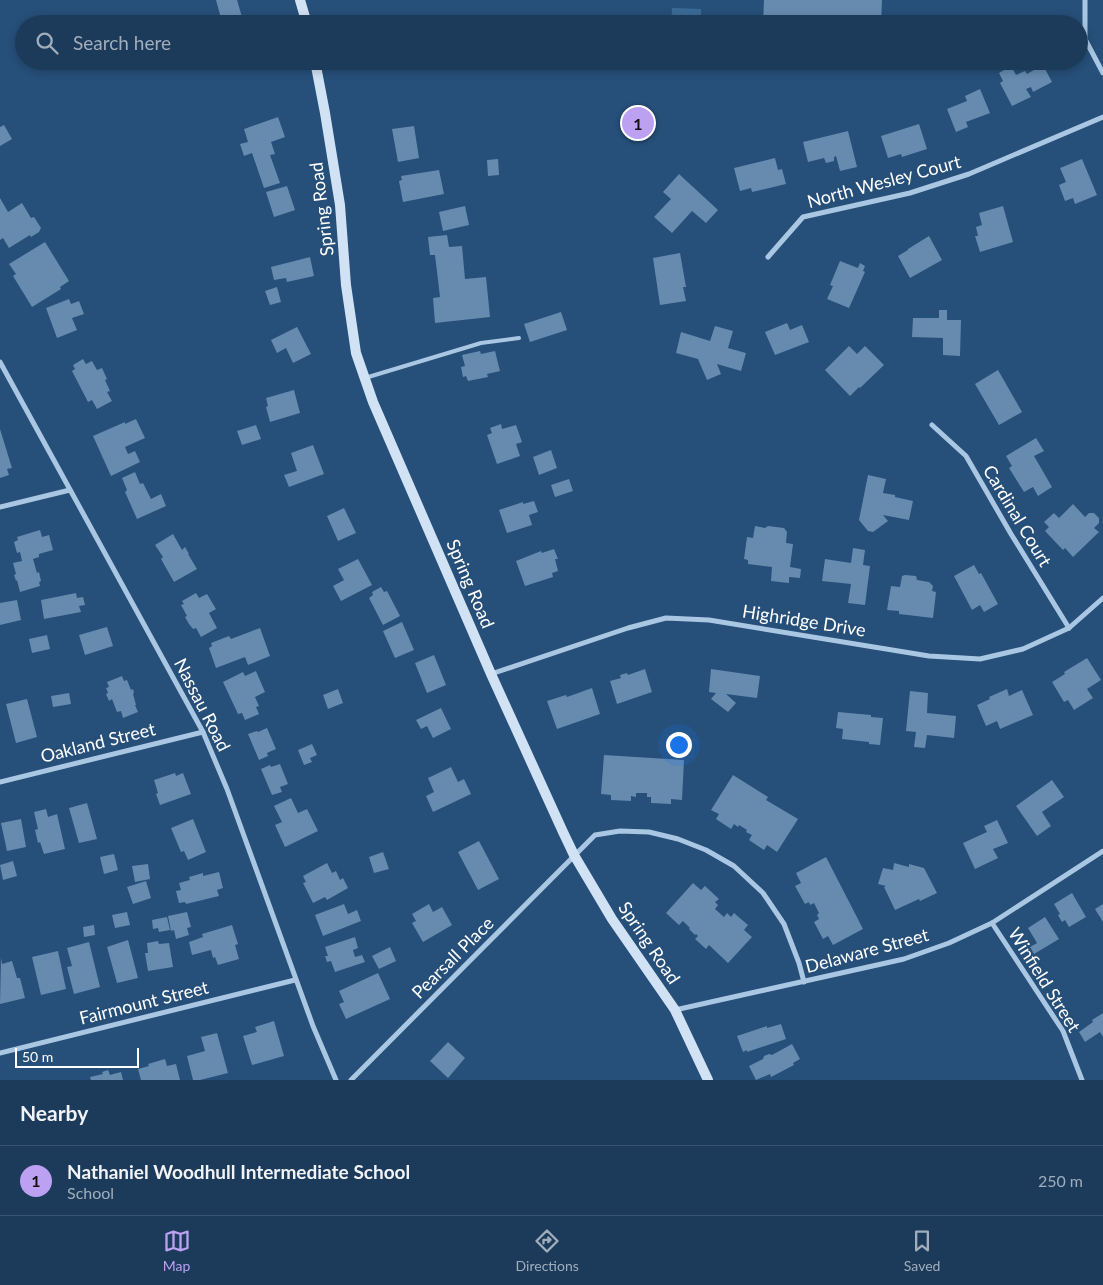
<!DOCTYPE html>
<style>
body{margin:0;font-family:Lato,sans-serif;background:#294664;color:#f1f3f6}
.scale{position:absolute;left:15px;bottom:12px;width:124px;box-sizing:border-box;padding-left:5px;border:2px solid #fff;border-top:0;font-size:14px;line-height:18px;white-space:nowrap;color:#fff;-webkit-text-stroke:4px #264f79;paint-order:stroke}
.you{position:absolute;left:678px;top:744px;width:18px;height:18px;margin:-12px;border:4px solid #fff;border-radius:50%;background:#1a73e8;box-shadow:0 0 0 8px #1a73e833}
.badge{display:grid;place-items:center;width:32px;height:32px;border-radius:50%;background:#bca0f2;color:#111;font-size:16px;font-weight:700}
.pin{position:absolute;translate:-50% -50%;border:2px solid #fff;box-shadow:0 1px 5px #0006}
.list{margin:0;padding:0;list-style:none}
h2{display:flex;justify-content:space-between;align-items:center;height:65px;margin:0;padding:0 20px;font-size:21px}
h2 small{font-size:16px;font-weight:400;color:#a0adbb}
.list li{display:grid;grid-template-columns:32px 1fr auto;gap:15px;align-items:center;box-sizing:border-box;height:70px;padding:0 20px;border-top:1px solid #3a5571}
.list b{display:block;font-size:19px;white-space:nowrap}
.list p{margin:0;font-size:16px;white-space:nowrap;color:#a0adbb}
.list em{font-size:16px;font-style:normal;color:#a0adbb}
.icon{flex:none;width:28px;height:28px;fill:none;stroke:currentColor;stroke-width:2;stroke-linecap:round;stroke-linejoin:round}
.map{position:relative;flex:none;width:1103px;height:1080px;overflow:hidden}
.search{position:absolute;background:#1c3b5b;box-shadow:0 2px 8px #0003;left:15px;right:15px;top:15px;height:55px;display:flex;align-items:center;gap:12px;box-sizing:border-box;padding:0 18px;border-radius:28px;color:#a0adbb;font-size:19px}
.sheet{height:135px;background:#1c3b5b}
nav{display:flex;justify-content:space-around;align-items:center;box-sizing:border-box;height:70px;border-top:1px solid #3a5571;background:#1c3b5b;font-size:14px;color:#a0adbb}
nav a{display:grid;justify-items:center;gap:2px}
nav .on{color:#bca0f2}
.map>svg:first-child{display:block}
</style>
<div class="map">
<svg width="1103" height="1080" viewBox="0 0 1103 1080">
<rect width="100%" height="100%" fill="#264f79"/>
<path fill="#3a6a96" d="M672,8l29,1v6l24,2v7h-54z"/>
<g fill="#668baf">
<path d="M216,0h21l5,17 -20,5z"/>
<path d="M764,0h118l-1,24h-118z"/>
<path d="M761,61h118v8l-118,-5z"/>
<path d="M977,61h6l2,5 -9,4 -4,-7z"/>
<path d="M1043,65l9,17 -19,10 -2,-5 -5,2 5,8 -19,9 -12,-23 3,-2 -4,-8 12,-7 5,9 9,-4 2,3z"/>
<path d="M980,89l10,24 -24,9 2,5 -12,5 -9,-23 20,-8 -2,-5z"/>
<path d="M278,117l7,20 -14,5 4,12 -5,1 10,28 -16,5 -12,-35 -8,3 -4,-12 8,-2 -4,-13z"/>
<path d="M919,124l8,25 -25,8 -1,-3 -13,4 -7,-22z"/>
<path d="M4,125l8,14 -12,7v-19z"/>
<path d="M414,126l5,32 -21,4 -6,-33z"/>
<path d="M848,131l9,36 -17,4 -4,-15 -2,1v4l-8,2 -2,-5 -16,4 -5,-20z"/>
<path d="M775,158l3,12 4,-1 4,15 -34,8 -1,-4 -11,3 -6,-23z"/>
<path d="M498,159l1,16 -11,1 -1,-16z"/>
<path d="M1082,159l15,36 -22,9 -2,-6 -8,3 -6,-16 7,-3 -6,-14z"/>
<path d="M439,170l5,24 -41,8 -4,-21 3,-1 -1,-4z"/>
<path d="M679,174l39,36 -12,13 -14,-12 -20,22 -18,-16 17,-18 -8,-7z"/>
<path d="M287,186l8,24 -21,7 -8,-25z"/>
<path d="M0,198l8,14 14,-9 9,15 3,-1 7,11 -2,4 -8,5 -1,-2 -21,13 -6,-10 -3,2z"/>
<path d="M465,206l4,19 -26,6 -4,-19z"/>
<path d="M1003,206l10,36 -33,10 -5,-16h3l-2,-9 6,-2 -3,-12z"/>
<path d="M447,235l2,12 13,-1 3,33 21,-2 4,40 -55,6 -2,-25 7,-1 -5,-42h-5l-2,-18z"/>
<path d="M929,236l13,24 -32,18 -12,-22 10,-6v-1z"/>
<path d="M45,242l24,39 -9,6 1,2 -29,18 -19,-31 3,-2 -7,-10z"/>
<path d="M680,253l6,34h-3l3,14 -26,4 -7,-47z"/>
<path d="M310,257l4,19 -27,6 -1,-4 -12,2 -3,-13z"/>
<path d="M840,261l18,7 2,-5 5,3 -2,5 2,1 -16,36 -22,-9 6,-13 -3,-1z"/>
<path d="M277,287l4,15 -11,3 -5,-14z"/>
<path d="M69,299l2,5 8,-3 5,13 -12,4 5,12 -20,8 -11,-30z"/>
<path d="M939,310h8v10h14l-1,36 -17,-1v-17l-31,-1 1,-19h26z"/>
<path d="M561,312l6,18 -37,12 -6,-18z"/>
<path d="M787,323l3,7 12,-5 7,17 -34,13 -10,-23z"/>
<path d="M715,326l18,5 -5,17 18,5 -5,18 -24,-7 4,10 -14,6 -9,-21 -22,-6 5,-21 29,9z"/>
<path d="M297,327l14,27 -18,9 -7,-15 -9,5 -6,-13z"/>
<path d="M849,346l8,8 8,-8 19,19 -24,23 -1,-1 -9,9 -25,-26z"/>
<path d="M480,351l1,3 14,-3 5,20 -13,3 1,3 -20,4 -2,-5 -3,1 -2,-10 4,-1 -3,-11z"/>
<path d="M83,359l3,5 6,-3 5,9 5,-2 5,11 -2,1 5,11 -3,1 5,9 -15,8 -5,-9 -4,2 -16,-31 3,-2 -2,-4z"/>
<path d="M998,370l24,42 -23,13 -24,-41z"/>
<path d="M294,390l6,23 -30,9 -4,-15 2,-1 -2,-8z"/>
<path d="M136,419l9,19 -20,9 3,7 7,-3 5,11 -29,14 -18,-40 32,-14v2z"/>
<path d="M501,424l1,5 14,-4 6,17 -6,2 4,12 -23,8 -10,-29 5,-2 -2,-5z"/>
<path d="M256,425l5,14 -19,6 -5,-14z"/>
<path d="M0,429l12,39 -5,1 2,6 -9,3z"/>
<path d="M1036,438l8,13 -10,5 18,31 -14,9 -5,-9 -9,5 -15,-24 3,-2 -6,-10z"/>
<path d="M313,445l11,29 -35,13 -5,-12 13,-4 -6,-18z"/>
<path d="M551,450l6,18 -18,7 -6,-18z"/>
<path d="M135,472l5,12 3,-1 8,16 10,-5 5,12 -29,13 -12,-27 2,-2 -5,-12z"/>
<path d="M868,475l18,4 -3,14 12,2v2l18,4 -4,19 -26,-5 5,6 -15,11 -5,-1 -9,-11z"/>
<path d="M569,479l4,12 -18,6 -4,-12z"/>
<path d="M534,501l4,11 -9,3 3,10 -25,8 -8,-23 24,-8v2z"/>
<path d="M1073,504l12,13 4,-4h5l5,5v5l-5,5 5,4 -26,25 -8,-9 -2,2 -18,-19 4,-4 -5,-5 10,-9 5,5z"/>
<path d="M344,508l12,25 -18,8 -11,-25z"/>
<path d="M755,526l10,2 3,-2 16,2 3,4 -1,11 7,1 -3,23 11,2 -1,9 -11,-1v6l-18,-2 1,-14 -24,-3v-4l-4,-1 3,-22 6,1z"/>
<path d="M40,530l2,7 7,-2 4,15 -14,4v3l-6,2 4,14 2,-1 2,9 -2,1 1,4 -20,6 -3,-12 -1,1 -2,-6 2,-1 -3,-11 9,-2 -2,-9 -3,1 -3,-11 4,-2 -1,-3z"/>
<path d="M173,534l9,16 3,-3 4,7h-1l9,15 -23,13 -13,-23 2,-2 -8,-12z"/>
<path d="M853,548l12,2 -2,15 7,1 -5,39 -17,-2 3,-19 -29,-3 3,-22 26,4z"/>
<path d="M554,549l4,10h-3l3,12 -6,2 1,4 -28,9 -9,-25 25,-10 1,2z"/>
<path d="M358,559l14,26 -31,16 -8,-15 11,-6 -6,-11z"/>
<path d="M974,565l5,9 2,-1 17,31 -14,8 -4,-7 -8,5 -18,-34z"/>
<path d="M905,575l11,1 1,4 12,2 4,4 -1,5 4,1 -3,26 -34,-4v-3l-12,-1 4,-24 9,1 2,-11z"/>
<path d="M381,587l3,5 3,-1 13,25 -17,9 -14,-27 4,-3 -1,-3z"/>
<path d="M76,593l1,5 6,-1 2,8 -6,1 2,6 -37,7 -3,-19z"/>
<path d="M196,593l3,5 8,-4 9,15 -7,4 8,15 -16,9 -5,-9 -3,1 -4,-5 -4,-7 2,-1 -6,-11 3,-1 -2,-3z"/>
<path d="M17,600l4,20 -21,5v-22z"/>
<path d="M402,622l12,28 -19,8 -12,-27z"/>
<path d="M107,627l6,19 -28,9 -6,-20z"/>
<path d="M260,628l10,28 -22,9 -3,-8 -29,11 -7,-20 3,-2 -1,-3 18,-7 2,3z"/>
<path d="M47,635l3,14 -18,4 -3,-14z"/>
<path d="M434,655l12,30 -19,8 -12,-30z"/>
<path d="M1087,658l14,22 -14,9 6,9 -19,12 -6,-10 -4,2 -12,-20 13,-8 -1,-2z"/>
<path d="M645,669l7,23 -35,12 -7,-23 11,-3 -1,-3 7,-2 1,2z"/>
<path d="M711,669l49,7 -3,22 -31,-4 10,9 -8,9 -17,-13 5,-6 -7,-1z"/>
<path d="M256,671l9,21 -10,5 4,9 -3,1 3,7 -14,6 -3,-7 -4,1 -15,-32 20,-10 2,4z"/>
<path d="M122,676l2,5 3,-1 4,10 2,-1 1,4 -1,1 3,11h-1l3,7 -15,6 -2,-7 -4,1 -5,-13 -3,2 -3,-7 2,-1 -2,-5 3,-1 -2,-5z"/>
<path d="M592,688l8,26 -43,15 -10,-28 19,-6 1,2z"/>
<path d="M338,689l5,14 -15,6 -5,-14z"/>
<path d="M1007,689l2,7 13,-6 11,25 -33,14 -3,-8 -11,5 -9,-21 13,-6 -1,-2z"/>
<path d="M910,691l18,2 -1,20 29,3 -2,22 -27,-3 -2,13 -11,-1 2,-15 -10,-1z"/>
<path d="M69,693l2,11 -18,3 -2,-11z"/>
<path d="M27,699l10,38 -21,6 -10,-39z"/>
<path d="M441,708l10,21 -18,9 -6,-12 -6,3 -5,-9z"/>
<path d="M838,712l33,3v2l12,1 -3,27 -11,-1v-2l-27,-3 1,-10 -7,-1z"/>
<path d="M267,728l9,21 -9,4 1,3 -9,4 -11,-26 9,-3 1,1z"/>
<path d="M312,744l5,11 -7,3 2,4 -8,3 -6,-15z"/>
<path d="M604,755l80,5 -2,40 -11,-1v5l-20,-1v-6h-4v-4h-11v4l-5,-1v5l-20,-1v-5l-10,-1z"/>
<path d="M280,764l8,20 -8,3 2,5 -10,3 -11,-26 9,-4 1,2z"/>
<path d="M451,767l7,15 6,-3 7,15 -38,18 -7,-16 8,-4 -6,-14z"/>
<path d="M175,773l1,3 7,-3 8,21 -31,11 -4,-11 2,-1 -4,-13z"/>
<path d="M733,775l35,22 -2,3 32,19 -21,33 -10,-7 -3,5 -15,-10 3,-5 -6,-3 1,-2 -8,-5 -1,2 -4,-3 -3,5 -15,-10 3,-5 -8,-4z"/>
<path d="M1052,780l12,17 -22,15 9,14 -14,10 -21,-30z"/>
<path d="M291,798l7,15 9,-4 11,22 -33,16 -10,-22 7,-3 -8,-16z"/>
<path d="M87,803l10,36 -18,4 -10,-35z"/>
<path d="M46,809l2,8 9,-3 8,35 -21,5 -4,-12 -2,1 -3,-13 3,-1 -4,-17z"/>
<path d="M21,819l5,28 -19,4 -6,-28z"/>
<path d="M193,819l13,33 -18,8 -4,-9 -3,1 -10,-24z"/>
<path d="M997,820l11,23 -15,6 5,9 -23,11 -12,-26 24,-11 -3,-6z"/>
<path d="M479,841l20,38 -21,11 -20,-38z"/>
<path d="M383,852l6,17 -15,4 -5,-16z"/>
<path d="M114,854l4,16 -14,4 -4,-17z"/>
<path d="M826,857l37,72 -30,16 -5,-9 -5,3 -9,-17 5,-3 -2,-4 2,-2 -5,-10 -4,2 -1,-3 -4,2 -10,-18 6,-3 -5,-10z"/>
<path d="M13,861l4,15 -14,4 -3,-15z"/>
<path d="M327,863l5,10 4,-2 4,9 3,-2 5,10 -21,12 -2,-3 -12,6 -10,-20 3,-1 -3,-6z"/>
<path d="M894,863l15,4v-3l15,4 13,25 -17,8 -1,-2 -24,11 -11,-23 2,-1 -8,-2 5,-16 10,2z"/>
<path d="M148,864l2,15 -15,3 -3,-16z"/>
<path d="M219,872l4,16 -6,2 2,6 -33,8 -1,-2 -6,1 -3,-12 5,-1 -2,-7 11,-3 -1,-3 14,-4v3z"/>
<path d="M146,881l5,17 -18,6 -6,-17z"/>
<path d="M693,883l8,7 4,-4 14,13 -4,3 3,3 -3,4 9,8 3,-4 4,4 3,-4 14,12 -4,5 8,7 -24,26 -19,-18 -3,4 -11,-10 3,-3 -2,-2 -1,1 -6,-6 1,-1 -7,-7 -4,4 -13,-12z"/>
<path d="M1072,893l14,24 -17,10 -4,-7 -3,2 -4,-7 2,-1 -6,-10z"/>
<path d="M344,904l4,10 9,-4 4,11 -38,15 -8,-21z"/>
<path d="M429,904l4,8 9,-5 10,18 -29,17 -11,-19 4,-2 -4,-7z"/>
<path d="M1103,904v18l-8,-13z"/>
<path d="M127,912l3,13 -15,3 -3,-13z"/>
<path d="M187,912l4,15 -4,1 2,7 -13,4 -2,-9 -3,1 -3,-15z"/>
<path d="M167,917l3,13 -11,2 -1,-4 -5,1 -1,-9z"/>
<path d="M1045,917l14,22 -25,15 -4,-7 7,-4 -9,-15z"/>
<path d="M94,925l1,10 -11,2 -1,-10z"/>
<path d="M232,925l6,19 -3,1 4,14 -21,6 -3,-8 -2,1 -2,-8 -19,5 -3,-13 14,-5 -1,-3z"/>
<path d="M355,937l3,11 -5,2 2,7 7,-2 3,7 -30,10 -4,-11 -4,1 -2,-6h3l-3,-9z"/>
<path d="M128,940l10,38 -21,5 -10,-36z"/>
<path d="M158,941l1,3 10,-1 4,24 -25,4 -3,-18h3l-1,-10z"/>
<path d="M89,942l11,45 -26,7 -7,-27 5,-1 -5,-18z"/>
<path d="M390,947l6,14 -17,8 -7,-13z"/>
<path d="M58,951l8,38 -25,6 -9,-38z"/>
<path d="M1,957l1,7 10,-3 5,17h3l5,20 -25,6z"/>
<path d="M378,973l12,26 -44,20 -7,-15 5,-2 -5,-11z"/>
<path d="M1103,1013v24l-3,-5 -15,10 -6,-10 14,-10 -1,-2z"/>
<path d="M274,1021l10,35 -32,9 -9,-29 14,-4 -2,-5z"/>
<path d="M781,1024l5,15 -39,13v-2l-4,2 -6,-16 30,-10v2z"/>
<path d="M217,1033l11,40 -28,7h-7l-6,-24 18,-5 -4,-14z"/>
<path d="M448,1042l17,16 -17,20 -18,-17z"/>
<path d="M792,1044l8,15 -7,4 1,2 -23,12 -1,-3 -14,6 -7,-14 14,-7 1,-3 5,-2 3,1z"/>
<path d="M165,1059l2,7 9,-2 4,16h-39l-3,-11 11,-3 -1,-2z"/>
<path d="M108,1070l2,5 11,-3 2,8h-32l-1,-3 13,-3 -1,-2z"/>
</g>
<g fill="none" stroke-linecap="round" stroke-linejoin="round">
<path stroke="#a9c7e3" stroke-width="4" d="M365,378l116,-35 38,-5"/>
<g stroke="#a9c7e3" stroke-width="5">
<path d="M1085,0v39l18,34"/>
<path d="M768,257l35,-40 107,-24 59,-19 134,-57"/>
<path d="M0,362l203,370 24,57 86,237 23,54"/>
<path d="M932,425l34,31 45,78 58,94"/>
<path d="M0,507l70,-17"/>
<path d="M491,674l137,-46 38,-10 43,2 220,36 51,3 43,-10 46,-21 34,-30"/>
<path d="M0,782l203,-50"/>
<path d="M992,923l71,108 19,49"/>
<path d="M675,1010l229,-51 45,-16 43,-20 111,-72"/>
<path d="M0,1053l295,-73"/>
<path d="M351,1080l244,-245 25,-4 29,1 29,7 28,11 28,16 29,27 21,31 15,39 5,19"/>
</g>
<g stroke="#d1e2f4" stroke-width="10">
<path d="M300,0l7,24"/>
<path d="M315,61l10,52 15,92 6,80 10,68 17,49 118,272 72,158 11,23 38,64 63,91 33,70"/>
</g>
</g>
<g text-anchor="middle" stroke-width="4" stroke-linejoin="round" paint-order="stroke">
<g font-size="18" fill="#fff" stroke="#264f79">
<text transform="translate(884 182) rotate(-15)" y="6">North Wesley Court</text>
<text transform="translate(322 209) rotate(-97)" y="6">Spring Road</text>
<text transform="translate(1017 516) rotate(59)" y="6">Cardinal Court</text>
<text transform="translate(470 584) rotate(67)" y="6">Spring Road</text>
<text transform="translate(804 621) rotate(9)" y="6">Highridge Drive</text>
<text transform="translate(202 705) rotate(63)" y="6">Nassau Road</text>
<text transform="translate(98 743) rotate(-14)" y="6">Oakland Street</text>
<text transform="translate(649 943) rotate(56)" y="6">Spring Road</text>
<text transform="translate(867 951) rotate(-15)" y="6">Delaware Street</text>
<text transform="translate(453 958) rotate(-45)" y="6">Pearsall Place</text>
<text transform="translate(1044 980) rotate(58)" y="6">Winfield Street</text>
<text transform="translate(144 1003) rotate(-14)" y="6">Fairmount Street</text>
</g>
</g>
</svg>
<div class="scale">50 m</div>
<div class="you"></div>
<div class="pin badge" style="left:638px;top:123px">1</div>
<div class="search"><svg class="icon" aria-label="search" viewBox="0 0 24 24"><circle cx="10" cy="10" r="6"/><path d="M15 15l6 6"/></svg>Search here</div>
</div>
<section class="sheet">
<h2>Nearby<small></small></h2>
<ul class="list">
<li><span class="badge">1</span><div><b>Nathaniel Woodhull Intermediate School</b><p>School</p></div><em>250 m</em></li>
</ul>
</section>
<nav>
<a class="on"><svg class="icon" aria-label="map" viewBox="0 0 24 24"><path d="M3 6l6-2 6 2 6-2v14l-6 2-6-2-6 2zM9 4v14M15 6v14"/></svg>Map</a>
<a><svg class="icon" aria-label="directions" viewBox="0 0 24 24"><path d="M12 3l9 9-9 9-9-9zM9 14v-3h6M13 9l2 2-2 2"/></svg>Directions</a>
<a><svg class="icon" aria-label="saved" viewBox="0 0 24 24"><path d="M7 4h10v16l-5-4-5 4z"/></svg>Saved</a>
</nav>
